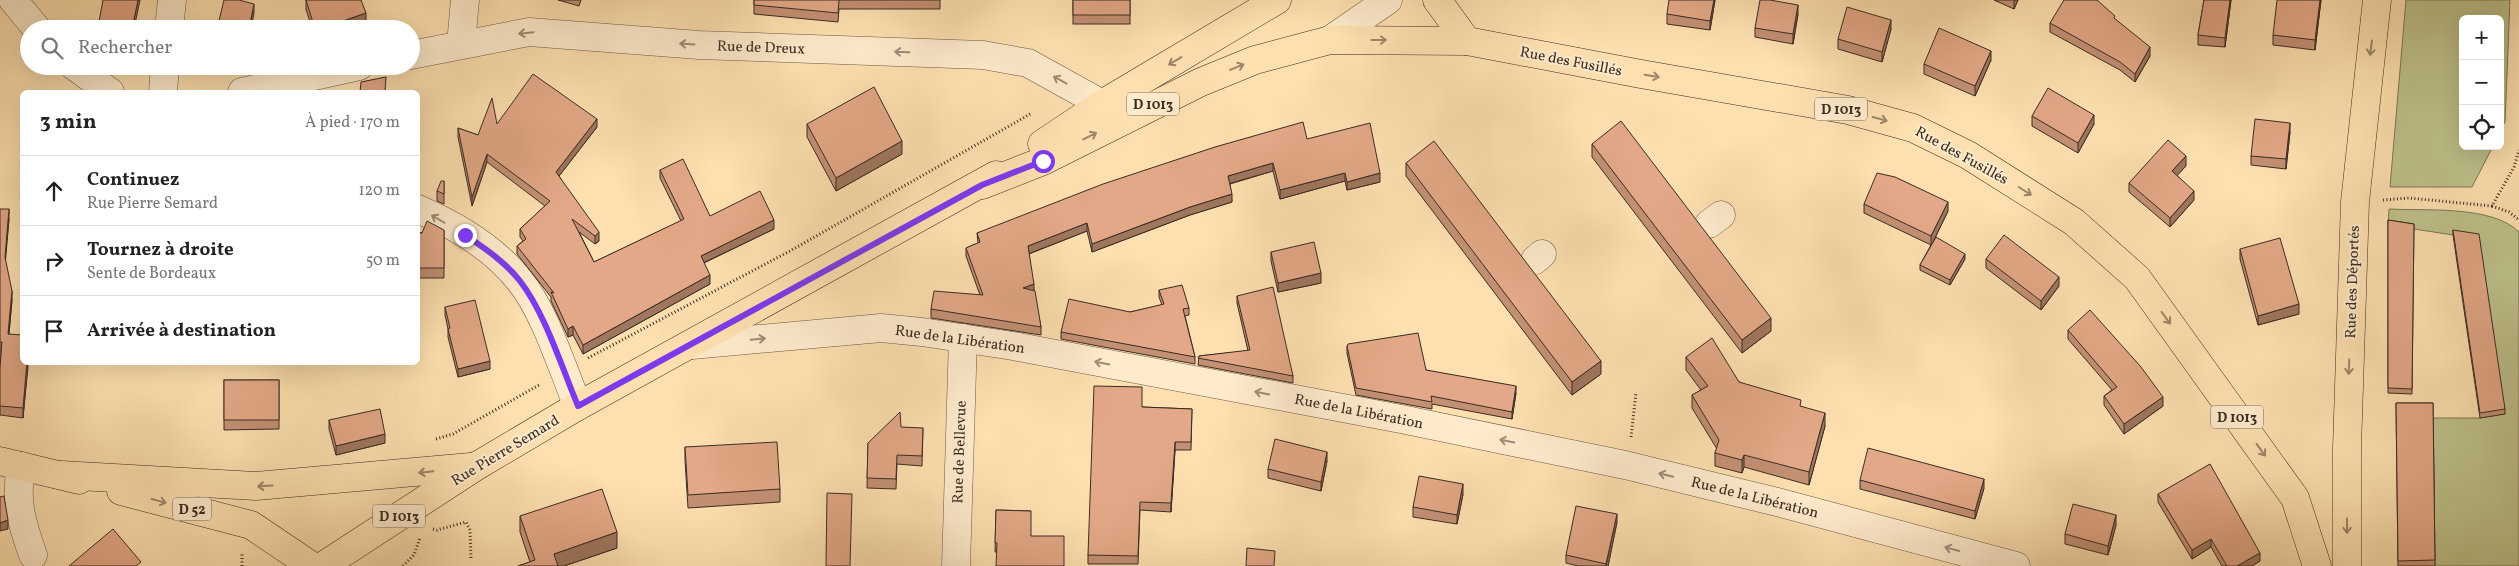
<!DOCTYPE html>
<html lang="fr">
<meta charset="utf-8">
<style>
body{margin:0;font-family:Vollkorn,serif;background:#f2f2f2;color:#222}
.controls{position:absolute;right:15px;top:15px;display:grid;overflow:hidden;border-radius:8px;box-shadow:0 5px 20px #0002}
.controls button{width:45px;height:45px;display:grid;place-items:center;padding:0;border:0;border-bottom:1px solid #e0e0e0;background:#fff;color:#222;font:25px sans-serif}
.stop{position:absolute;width:15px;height:15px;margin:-11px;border:4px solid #7c3aed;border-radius:50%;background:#fff}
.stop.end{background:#7c3aed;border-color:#fff;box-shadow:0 1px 5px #0008}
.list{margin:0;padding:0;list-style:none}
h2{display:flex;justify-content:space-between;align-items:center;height:65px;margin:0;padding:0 20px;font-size:21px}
h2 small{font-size:16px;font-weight:400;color:#767676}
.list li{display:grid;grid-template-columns:32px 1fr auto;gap:15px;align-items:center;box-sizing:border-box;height:70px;padding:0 20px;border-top:1px solid #e0e0e0}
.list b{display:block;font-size:19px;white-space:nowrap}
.list p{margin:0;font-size:16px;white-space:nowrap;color:#767676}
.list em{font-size:16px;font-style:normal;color:#767676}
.icon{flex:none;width:28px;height:28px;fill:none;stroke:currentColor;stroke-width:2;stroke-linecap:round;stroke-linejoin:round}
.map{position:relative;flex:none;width:2519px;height:566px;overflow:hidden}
.search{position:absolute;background:#fff;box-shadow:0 5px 20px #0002;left:20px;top:20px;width:400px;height:55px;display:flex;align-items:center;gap:12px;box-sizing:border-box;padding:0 18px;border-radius:28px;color:#767676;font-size:19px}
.panel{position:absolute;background:#fff;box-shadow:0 5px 20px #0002;left:20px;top:90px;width:400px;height:275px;border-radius:8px}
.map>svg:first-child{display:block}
</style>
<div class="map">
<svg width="2519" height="566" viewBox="0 0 2519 566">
<rect width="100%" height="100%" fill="#fee0b0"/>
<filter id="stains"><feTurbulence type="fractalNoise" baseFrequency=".004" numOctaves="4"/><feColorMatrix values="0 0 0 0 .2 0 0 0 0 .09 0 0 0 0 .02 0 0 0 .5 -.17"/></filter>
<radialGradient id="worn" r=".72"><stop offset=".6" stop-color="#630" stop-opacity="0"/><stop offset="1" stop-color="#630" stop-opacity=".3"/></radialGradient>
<g fill="#bec28c" stroke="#7c7758">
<path d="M2406,0h104l-5,122 -5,9v-112h-37v127h30l-21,41h-82z"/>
<path d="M2389,209c36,2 103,-4 130,23v334h-84l-2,-148h47l25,-4 -26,-175 -91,-14z"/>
</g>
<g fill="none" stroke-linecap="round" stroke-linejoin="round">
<defs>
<g id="minor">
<path d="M13,0l24,29"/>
<path d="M169,29l3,-29"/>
<path d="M1330,40l58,-40"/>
<path d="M461,44l4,-44"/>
<path d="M411,55l118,-23 170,13 284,10 45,8 74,41"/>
<path d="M74,66l36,26"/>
<path d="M163,92l2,-26"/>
<path d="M242,92l117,-26"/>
<path d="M418,209c37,16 77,40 102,72 25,31 42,87 58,125"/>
<path d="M1709,224l12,-9"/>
<path d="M1535,260l7,-6"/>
<path d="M692,345l189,-17 41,4 91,14 388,73 224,46 156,38 235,63"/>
<path d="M21,466c-6,35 0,55 12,89"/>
<path d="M956,566l7,-228"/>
</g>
<g id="major">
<path d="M1437,0l30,41"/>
<path d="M1042,144l60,-40 175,-104"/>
<path d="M982,185l61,-24 158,-79 54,-22 75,-20 137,1 174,33 207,36 65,18 55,27 106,67 63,56 158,220 22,68"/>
<path d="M0,461l79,19"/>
<path d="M61,475l195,11 215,-19"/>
<path d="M121,491l130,34 61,41"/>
<path d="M323,566l152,-99 103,-61 418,-231"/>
<path d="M2347,566v-118l8,-246 22,-202"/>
</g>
</defs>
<use href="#minor" stroke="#6b5947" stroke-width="29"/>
<use href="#major" stroke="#3a2c24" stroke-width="29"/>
<g stroke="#3a2c24" stroke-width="3" stroke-dasharray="1 2.5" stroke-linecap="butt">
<path d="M2383,200l26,-2 83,8 22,-39 5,-17"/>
<path d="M2492,206l17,6 10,8"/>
<path d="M588,358l202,-107 242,-138"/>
<path d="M1631,437l5,-44"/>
<path d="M436,439l17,-5 86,-49"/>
<path d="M433,529l4,1 29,-8 4,8 1,28"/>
<path d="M242,566v-12"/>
<path d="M403,566l11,-11 6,-17"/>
</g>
<use href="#minor" stroke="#feebcc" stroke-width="28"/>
<use href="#major" stroke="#fee0b0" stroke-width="28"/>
</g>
<g fill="#c39074" stroke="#3a2c24">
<path d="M306,0l60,22 -18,7h-36l-6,-20z"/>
<path d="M558,0h23l-2,6z"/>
<path d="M754,0h186v9h-101l-1,13 -84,-8z"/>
<rect x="1073" y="0" width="57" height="24"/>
<path d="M1715,0l-5,30 -43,-6v-10z"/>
<path d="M1994,0h24l-4,9z"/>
<path d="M2204,0h27l-6,47 -27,-2v-10z"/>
<path d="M2321,0l-6,50 -42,-5v-10z"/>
<path d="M1798,14l-5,30 -38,-7v-9z"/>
<path d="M2115,19l35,37 -15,26 -15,-12 -70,-38v-9z"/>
<path d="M1891,29l-9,33 -44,-13v-10z"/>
<path d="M1991,60l-16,36 -51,-22v-10z"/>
<path d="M2032,116l62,8 -16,29 -46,-27z"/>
<path d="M497,124l100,3 -38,49 40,65 -4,3 -16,-12 15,30 87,-41 -21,-43v-8l50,46 64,13 -70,34 6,21 -127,70 -10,-19 -5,2 -17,-36v-4l-34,-43v-8l6,-5 -3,-4v-8l25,-23 -58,-44 -15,44 -14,-69v-9l20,7z"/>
<path d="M807,124l95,30 -66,37 -29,-54z"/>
<path d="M2290,132l-4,37 -35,-4v-9z"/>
<path d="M1307,139l73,43 -33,8 -2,-9 -65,18 -7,-28 -43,13 2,18 -42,13 -98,37 -5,-21 -58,23 5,37 7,36v8l-110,-17v-9l49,-14 -14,-39v-8l12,-5 -1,-10z"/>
<path d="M1592,144l179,187 -29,22 -150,-196z"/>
<path d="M1406,163l195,211 -29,21 -166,-219z"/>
<path d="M2186,166l-9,9 17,25 -24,27 -41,-35v-9z"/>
<path d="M444,181v23l-7,-3v-10z"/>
<path d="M1864,204l84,7 -14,29 31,19 -15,26 -30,-15v-5l11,-20 -67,-32z"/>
<path d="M0,209l9,10 -4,41 7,40 -3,34 13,28h6l-5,56 -23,-3v-47l1,-16h-1z"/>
<path d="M2388,220l26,4 -2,170 -24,-1z"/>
<path d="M444,230v48h-26v-45z"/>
<path d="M2453,230l52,179v5l-25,4 -27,-183z"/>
<path d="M2240,249l59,65 -41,11 -18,-66z"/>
<path d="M1271,252l50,31 -43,9 -7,-31z"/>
<path d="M1986,259l73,27 -18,24 -55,-42z"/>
<path d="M1159,290l30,18v7l-4,1 10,41v7l-134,-25v-7l69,-20 32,-7 -3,-8z"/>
<path d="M1237,296l56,80v7l-95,-18 1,-9 49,-5 -11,-48z"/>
<path d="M445,307l45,62 -32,8 -10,-40v-8l-3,-14z"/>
<path d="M2068,330l95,76 -39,28 -20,-29v-9l8,-6 -44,-51z"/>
<path d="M1347,346l79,24 90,23 -4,26 -80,-15v5l-76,-14 -9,-42z"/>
<path d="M1686,357l53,25 62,25 24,19 -16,59 -65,-18 -2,6 -27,-7v-13l2,-4 -25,-41v-13l9,-5 -15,-20z"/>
<path d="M224,380h55v49l-55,1z"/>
<path d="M2396,403h37l2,163h-37z"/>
<path d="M1142,407l50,2 -1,41h-16l-4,62 -31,-2 -2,54h-50v-9z"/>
<path d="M329,420l56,23 -49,12 -7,-26z"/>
<path d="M923,428l-1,38 -25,-2 -1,25 -29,-1 1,-45z"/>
<path d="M685,447l95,42v13l-92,6 -3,-48z"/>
<path d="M1327,461l-6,30 -53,-13v-9z"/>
<path d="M1860,480l124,8 -9,31 -115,-30z"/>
<path d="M1463,494l-6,30 -44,-7v-10z"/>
<path d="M2158,494l102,67 -8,5h-30l-11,-19 -19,12 -34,-57z"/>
<path d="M996,510l35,1 -34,41h-2z"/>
<path d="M520,516l97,32 -53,18h-46l12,-4 -10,-30z"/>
<path d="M1617,522l-9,44h-30l-12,-3v-8z"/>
<path d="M2116,525l-8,30 -43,-11v-10z"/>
</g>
<g fill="#9f765e" stroke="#3a2c24">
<path d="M138,0h2l-6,29h-2z"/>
<path d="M1714,0h1l-5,30v-9z"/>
<path d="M2015,0h3l-4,9v-8z"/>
<path d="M2230,0h1l-6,47v-9z"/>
<path d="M2320,0h1l-6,50v-10z"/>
<path d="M254,4v9l-3,16h-2z"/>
<path d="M1798,5v9l-5,30v-10z"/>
<path d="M366,13v9l-18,7h-28z"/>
<path d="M1891,20v9l-9,33v-10z"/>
<path d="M2150,47v9l-15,26v-8z"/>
<path d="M1991,51v9l-16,36v-10z"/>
<path d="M2094,115v9l-16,29v-10z"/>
<path d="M597,119v8l-41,53v-8z"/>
<path d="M2290,123v9l-4,37v-10z"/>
<path d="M902,141v13l-66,37v-13z"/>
<path d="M487,154v8l-15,44v-9z"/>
<path d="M2186,156v10l-14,15v-10z"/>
<path d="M1273,163v8l-45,13v-8z"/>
<path d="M1345,173v8l-65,18v-9z"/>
<path d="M1380,173v9l-33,8v-8z"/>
<path d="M2194,191v9l-24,27v-9z"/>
<path d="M1232,194v8l-42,13 -98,37v-8l98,-37z"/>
<path d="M1948,202v9l-17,35v-10z"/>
<path d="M9,209v10l-4,48v-10z"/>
<path d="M774,220v9l-73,35v-8z"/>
<path d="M1087,223v8l-59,23v-8z"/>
<path d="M599,232v9l-4,3v-8z"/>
<path d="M1965,254v5l-15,26v-5z"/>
<path d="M1321,273v10l-43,9v-9z"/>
<path d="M710,275v9l-127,70v-9z"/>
<path d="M2059,277v9l-18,24v-9z"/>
<path d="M1034,284v8l-11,-4z"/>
<path d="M12,291v9l-4,43v-9z"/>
<path d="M2299,304v10l-41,11v-9z"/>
<path d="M1771,318v13l-29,22v-13z"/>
<path d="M573,326v9l-5,2v-8z"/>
<path d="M490,361v8l-32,8v-8z"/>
<path d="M1601,361v13l-29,21v-13z"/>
<path d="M27,362l1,5 -5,51v-10z"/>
<path d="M1516,386v7l-4,26v-7z"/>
<path d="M2163,397v9l-39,28v-10z"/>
<path d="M1825,413v13l-16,59v-13z"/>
<path d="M385,434v9l-49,12v-9z"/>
<path d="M1175,442v8l-4,62v-9z"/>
<path d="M1327,452v9l-6,30v-9z"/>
<path d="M1744,455v12l-2,6v-13z"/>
<path d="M1984,479v9l-9,31v-8z"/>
<path d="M1463,484v10l-6,30v-9z"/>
<path d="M1617,514v8l-9,44h-2z"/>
<path d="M2116,515v10l-8,30v-9z"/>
<path d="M8,520v9l-8,2v-8z"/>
<path d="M617,532v16l-53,18h-10v-12z"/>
<path d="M2211,539v8l-19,12v-9z"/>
<path d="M2260,553v8l-8,5h-15z"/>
</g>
<g fill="#e3a887" stroke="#3a2c24">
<path d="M103,0h35l-6,29h-28l-6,-2z"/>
<path d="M224,0h15l15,4 -5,25h-32z"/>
<path d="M306,0h55l5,13 -46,16h-5z"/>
<path d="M754,0h85l-1,13 -84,-8z"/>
<rect x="1073" y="0" width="57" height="15"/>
<path d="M1669,0h45l-4,21 -43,-7z"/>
<path d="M1760,0h10l28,5 -5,29 -38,-6z"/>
<path d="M2064,0h33l18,16 -1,2 36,29 -15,27 -15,-12 -70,-39z"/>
<path d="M2204,0h26l-5,38 -27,-3z"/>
<path d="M2277,0h43l-5,40 -42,-5z"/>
<path d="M1847,7l44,13 -9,32 -44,-13z"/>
<path d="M1939,28l52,23 -16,35 -51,-22z"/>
<path d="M533,74l64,45 -41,53 43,60 -4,4 -23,-17 22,43 90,-43 -24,-49 23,-11 27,57 50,-25 14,29 -73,36 9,19 -127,70 -10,-19 -5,3 -17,-37 3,1 -37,-47 9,-7 -6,-10 30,-28 -63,-47 -15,43 -14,-69 20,7 14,-37 5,26z"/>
<path d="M386,77l-1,15h-25l1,-10z"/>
<path d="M874,87l28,54 -66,37 -29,-54z"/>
<path d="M2048,88l46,27 -16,28 -46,-27z"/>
<path d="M2255,119l35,4 -4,36 -35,-3z"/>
<path d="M1621,121l150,197 -29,22 -150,-196z"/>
<path d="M1303,122l4,17 63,-16 10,50 -33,9 -2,-9 -65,17 -7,-27 -45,13 4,18 -42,13 -98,37 -5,-21 -59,23 6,38 -11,4 12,3 6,36 -110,-18 3,-18 49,4 -17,-47 14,-6 -3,-9 126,-49 112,-37z"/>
<path d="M2168,140l18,16 -14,15 22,20 -24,27 -41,-35z"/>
<path d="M1434,141l167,220 -29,21 -166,-219z"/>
<path d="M1877,173l18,4 53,25 -17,34 -67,-32z"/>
<path d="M441,181h3v13l-7,-3z"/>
<path d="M0,209h9l-4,48 7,34 -4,43 14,1v27h5l-4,46 -23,-2v-38l2,-26h-2z"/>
<path d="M2388,220l26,4 -2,165 -24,-1z"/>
<path d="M427,221l17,9v38h-26v-35h4z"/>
<path d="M2453,230l26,4 26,175 -25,4z"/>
<path d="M2004,235l55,42 -18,24 -55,-42z"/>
<path d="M1936,237l29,17 -15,26 -30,-15z"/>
<path d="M2280,238l19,66 -41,12 -18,-67z"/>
<path d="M1314,242l7,31 -43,10 -7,-31z"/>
<path d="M1182,285l7,23 -6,1 12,48 -134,-25 8,-33 61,13 34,-8 -5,-14z"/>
<path d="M1273,287l20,89 -95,-18 1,-2 51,-6 -13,-54z"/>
<path d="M475,300l15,61 -32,8 -10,-40 2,-1 -5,-21z"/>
<path d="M2090,310l51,57 22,30 -39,27 -20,-28 13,-9 -49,-57z"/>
<path d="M1418,333l8,37 90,16 -4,26 -81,-16 1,6 -76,-14 -9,-42 1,-2z"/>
<path d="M1712,338l27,44 62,18 -1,6 25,7 -16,59 -65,-17 -2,5 -27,-7 4,-13 -27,-45 16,-9 -22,-29z"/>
<rect x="224" y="380" width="55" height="40"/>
<path d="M1094,386l48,1v20l50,2 -1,33h-16l-4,61 -31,-1 -2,54 -50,-1z"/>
<path d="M2396,403h37l2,157 -37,1z"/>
<path d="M380,409l5,25 -49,12 -7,-26z"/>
<path d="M900,412l1,15 22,1 -1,28 -25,-1 -1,24 -29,-1 1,-35z"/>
<path d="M1275,439l52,13 -6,30 -53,-13z"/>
<path d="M777,442l3,47 -92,6 -3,-48z"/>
<path d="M1868,448l116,31 -9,32 -115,-31z"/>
<path d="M2210,464l50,89 -23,13h-10l-16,-27 -19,11 -34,-56z"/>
<path d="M1419,476l44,8 -6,31 -44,-8z"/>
<path d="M602,489l15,43 -63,22 4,12h-40l17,-6 -15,-44z"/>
<path d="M827,493l25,1 -2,72h-24z"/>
<path d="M4,496l4,24 -8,3v-26z"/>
<path d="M2073,504l43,11 -8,31 -43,-12z"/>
<path d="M1576,506l41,8 -11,50 -40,-9z"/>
<path d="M996,510l35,1v25h33v30h-68l1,-23h-2z"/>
<path d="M113,529l28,33 -5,4h-67z"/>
<path d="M1247,548l28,3 -1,15h-28z"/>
</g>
<defs><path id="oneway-shaft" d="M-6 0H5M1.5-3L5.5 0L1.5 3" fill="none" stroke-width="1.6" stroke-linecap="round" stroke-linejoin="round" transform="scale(1.25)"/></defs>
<g stroke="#9c8c78">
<use href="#oneway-shaft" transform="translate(526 33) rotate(174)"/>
<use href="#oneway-shaft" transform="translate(687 44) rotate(-176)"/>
<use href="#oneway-shaft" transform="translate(902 52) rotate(-178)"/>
<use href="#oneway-shaft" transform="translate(1060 80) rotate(-151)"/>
<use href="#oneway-shaft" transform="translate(438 219) rotate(-150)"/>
<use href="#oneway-shaft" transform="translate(758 339) rotate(-5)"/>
<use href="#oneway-shaft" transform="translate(1102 363) rotate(-169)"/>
<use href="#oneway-shaft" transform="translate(1262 393) rotate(-169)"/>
<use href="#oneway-shaft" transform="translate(1507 441) rotate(-169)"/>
<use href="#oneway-shaft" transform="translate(1666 475) rotate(-166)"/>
<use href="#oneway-shaft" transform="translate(1952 549) rotate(-165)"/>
</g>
<g stroke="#9c866a">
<use href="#oneway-shaft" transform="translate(1379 40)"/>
<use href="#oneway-shaft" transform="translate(2371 48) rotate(97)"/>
<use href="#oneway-shaft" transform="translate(1175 61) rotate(149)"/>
<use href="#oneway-shaft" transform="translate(1237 67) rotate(-22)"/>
<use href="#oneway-shaft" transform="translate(1652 76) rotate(10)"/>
<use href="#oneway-shaft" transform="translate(1880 119) rotate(15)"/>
<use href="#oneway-shaft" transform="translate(1090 136) rotate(-27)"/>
<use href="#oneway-shaft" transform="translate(2025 191) rotate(32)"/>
<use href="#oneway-shaft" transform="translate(2166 318) rotate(54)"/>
<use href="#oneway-shaft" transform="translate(2349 367) rotate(92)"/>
<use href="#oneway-shaft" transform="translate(2261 450) rotate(54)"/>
<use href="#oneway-shaft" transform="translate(426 472) rotate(174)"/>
<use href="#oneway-shaft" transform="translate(265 486) rotate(177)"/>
<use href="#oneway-shaft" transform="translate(159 501) rotate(15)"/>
<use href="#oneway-shaft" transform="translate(2347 526) rotate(90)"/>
</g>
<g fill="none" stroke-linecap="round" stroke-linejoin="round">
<path stroke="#7c3aed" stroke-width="6" d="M465,235c21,14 40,27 55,46 25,32 42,87 58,125l404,-221 61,-24"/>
</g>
<g text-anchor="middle" stroke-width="4" stroke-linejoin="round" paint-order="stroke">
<g fill="#feebcc" stroke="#756556" stroke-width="1">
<rect x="1127" y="92.5" width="52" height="23" rx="4"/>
<rect x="1815" y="97.5" width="52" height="23" rx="4"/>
<rect x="2211" y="405.5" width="52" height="23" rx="4"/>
<rect x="173" y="497.5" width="38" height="23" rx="4"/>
<rect x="373" y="504.5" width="52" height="23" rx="4"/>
</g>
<g font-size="14" font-weight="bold" fill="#3a2c24">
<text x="1153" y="109">D 1013</text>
<text x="1841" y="114">D 1013</text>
<text x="2237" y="422">D 1013</text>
<text x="192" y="514">D 52</text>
<text x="399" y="521">D 1013</text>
</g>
<g font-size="15" fill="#3a2c24" stroke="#feebcc">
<text transform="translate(761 47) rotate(2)" y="5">Rue de Dreux</text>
<text transform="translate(1571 61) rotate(11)" y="5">Rue des Fusillés</text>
<text transform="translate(1962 155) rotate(29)" y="5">Rue des Fusillés</text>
<text transform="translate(2352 282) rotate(-88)" y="5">Rue des Déportés</text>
<text transform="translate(960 339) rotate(8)" y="5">Rue de la Libération</text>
<text transform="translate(1359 411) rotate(11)" y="5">Rue de la Libération</text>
<text transform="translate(505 450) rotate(-31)" y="5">Rue Pierre Semard</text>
<text transform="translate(959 452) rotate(-88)" y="5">Rue de Bellevue</text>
<text transform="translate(1755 497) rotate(14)" y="5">Rue de la Libération</text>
</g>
</g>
<rect width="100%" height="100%" filter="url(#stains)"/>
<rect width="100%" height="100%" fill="url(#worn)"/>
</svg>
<div class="controls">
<button>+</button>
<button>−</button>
<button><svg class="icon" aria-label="locate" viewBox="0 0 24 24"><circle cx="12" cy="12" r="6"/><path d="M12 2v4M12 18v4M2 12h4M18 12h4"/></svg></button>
</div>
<div class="stop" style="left:1043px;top:161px"></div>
<div class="stop end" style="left:465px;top:235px"></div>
<div class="search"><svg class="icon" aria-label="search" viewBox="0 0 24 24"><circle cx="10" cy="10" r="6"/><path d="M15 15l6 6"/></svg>Rechercher</div>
<section class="panel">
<h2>3 min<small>À pied · 170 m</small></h2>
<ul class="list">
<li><svg class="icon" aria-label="ahead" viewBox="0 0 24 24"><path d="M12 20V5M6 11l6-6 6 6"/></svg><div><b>Continuez</b><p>Rue Pierre Semard</p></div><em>120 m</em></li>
<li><svg class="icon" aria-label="right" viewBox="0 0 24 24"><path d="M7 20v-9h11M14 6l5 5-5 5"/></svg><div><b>Tournez à droite</b><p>Sente de Bordeaux</p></div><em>50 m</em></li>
<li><svg class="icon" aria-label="arrive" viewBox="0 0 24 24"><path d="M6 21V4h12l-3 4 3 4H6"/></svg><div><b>Arrivée à destination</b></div></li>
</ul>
</section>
</div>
